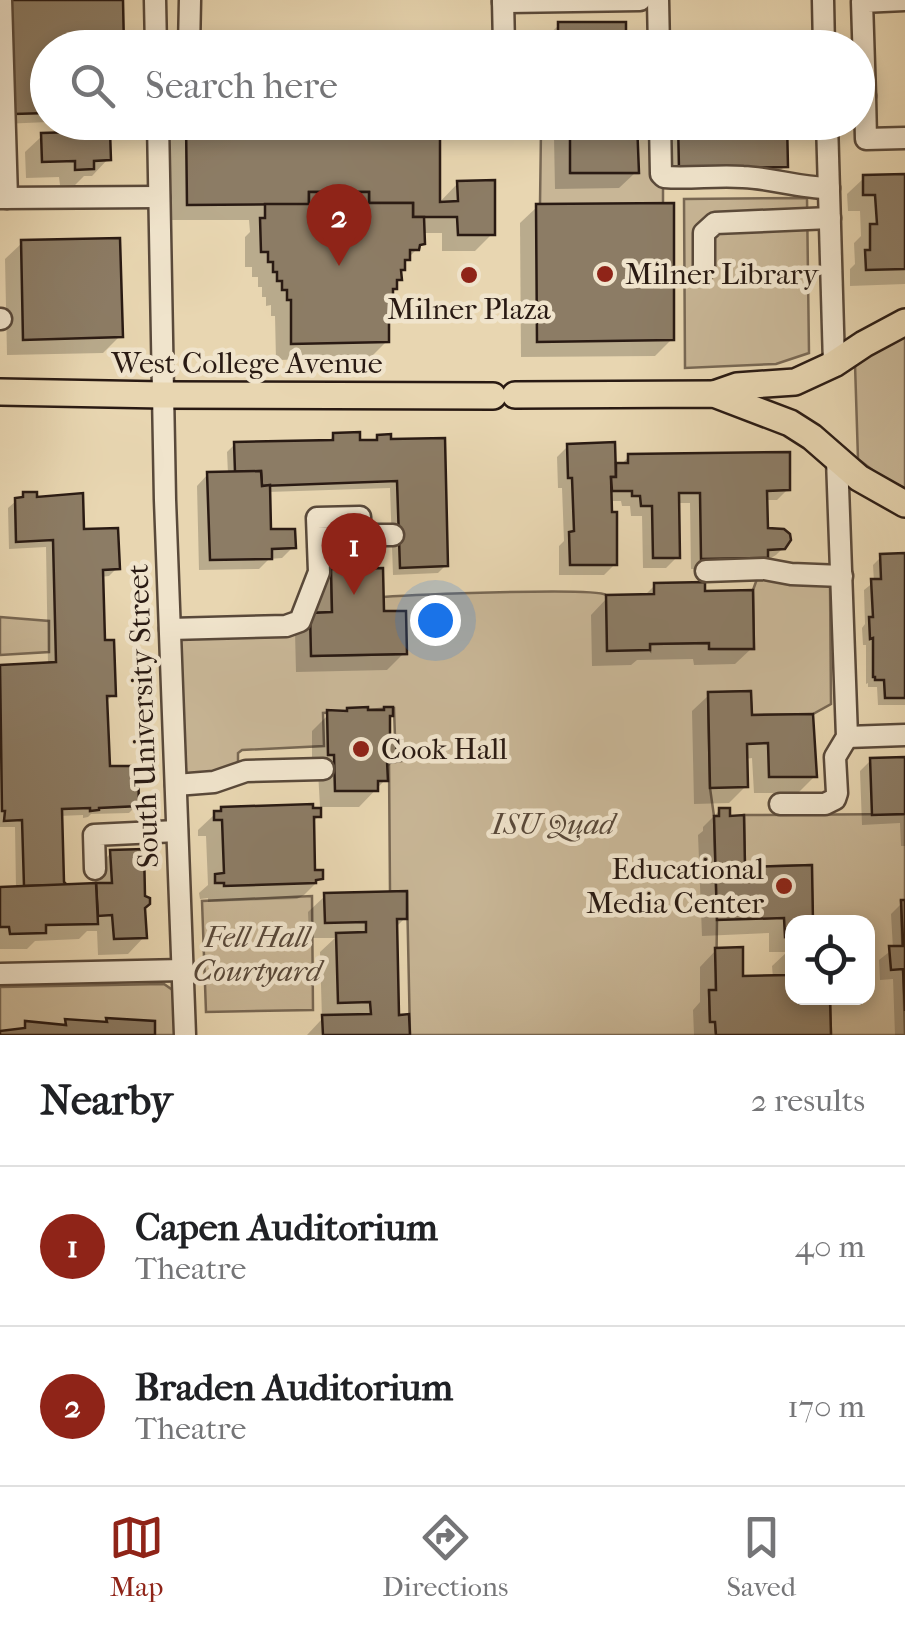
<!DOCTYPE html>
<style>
body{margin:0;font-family:"IM FELL French Canon",serif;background:#f6f6f6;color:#202124}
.controls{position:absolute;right:30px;bottom:30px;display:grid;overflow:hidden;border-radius:20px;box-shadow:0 5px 15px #0003}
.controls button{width:90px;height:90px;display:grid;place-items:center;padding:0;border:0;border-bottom:2px solid #e0e0e0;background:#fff;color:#202124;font:50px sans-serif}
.you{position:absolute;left:435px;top:620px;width:35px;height:35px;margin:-25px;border:8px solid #fff;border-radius:50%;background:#1a73e8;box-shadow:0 0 0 15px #1a73e833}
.badge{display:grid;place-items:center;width:65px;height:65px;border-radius:50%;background:#8f2418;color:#fff;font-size:32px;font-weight:700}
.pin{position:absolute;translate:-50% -82px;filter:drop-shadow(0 2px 5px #0008)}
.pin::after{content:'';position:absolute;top:52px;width:35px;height:30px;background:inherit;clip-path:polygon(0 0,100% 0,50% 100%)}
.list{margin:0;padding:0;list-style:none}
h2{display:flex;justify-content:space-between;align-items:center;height:130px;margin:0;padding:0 40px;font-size:42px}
h2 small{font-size:32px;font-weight:400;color:#757577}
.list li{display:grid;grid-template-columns:65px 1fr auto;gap:30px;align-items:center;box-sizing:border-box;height:160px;padding:0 40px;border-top:2px solid #e0e0e0}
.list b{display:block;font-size:38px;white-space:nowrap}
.list p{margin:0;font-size:32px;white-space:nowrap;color:#757577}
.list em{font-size:32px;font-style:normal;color:#757577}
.icon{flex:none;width:55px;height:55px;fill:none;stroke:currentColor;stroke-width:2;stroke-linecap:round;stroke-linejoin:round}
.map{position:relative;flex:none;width:905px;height:1035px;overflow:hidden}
.search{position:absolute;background:#fff;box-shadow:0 5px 15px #0003;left:30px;right:30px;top:30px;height:110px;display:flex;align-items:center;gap:25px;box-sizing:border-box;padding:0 35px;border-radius:55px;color:#757577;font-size:38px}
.sheet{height:450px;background:#fff}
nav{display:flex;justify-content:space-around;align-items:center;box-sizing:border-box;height:140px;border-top:2px solid #e0e0e0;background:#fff;font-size:28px;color:#757577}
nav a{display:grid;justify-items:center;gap:5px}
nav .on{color:#8f2418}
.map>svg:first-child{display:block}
</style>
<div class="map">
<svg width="905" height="1035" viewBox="0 0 905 1035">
<rect width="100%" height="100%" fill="#e8d6b1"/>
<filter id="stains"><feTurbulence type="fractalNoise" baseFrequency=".002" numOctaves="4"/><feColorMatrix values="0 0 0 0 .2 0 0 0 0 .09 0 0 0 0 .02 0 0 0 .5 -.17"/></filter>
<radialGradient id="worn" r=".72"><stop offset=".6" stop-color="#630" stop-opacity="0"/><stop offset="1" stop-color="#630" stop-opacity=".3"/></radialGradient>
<g fill="#c8b696" stroke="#786854" stroke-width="2.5">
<path d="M534,123h36l1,50h67l-1,-50h19l7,58v24h-123l1,-75z"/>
<path d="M807,198l2,155 -33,11 -91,4 -1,-169z"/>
<path d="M905,333v155l-22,-10 -25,-19 -3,-95z"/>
<path d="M331,569l1,43 -21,1 1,43 94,-2 -22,-42 -1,-15c26,-2 211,-10 223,-2 10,7 35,44 44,55v-6l59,-1 1,6h44l-1,-59 4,-11 52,-1 21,5 1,121 -18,10 -61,1 -2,-24 -42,2 2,95 4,28 3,104 -1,70 -7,1 1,30 5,1 1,13h-306l-3,-143 -17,-1 -1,-128 13,-2v-22l-7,-2 -1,-29 -71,5 1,33 -82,4 -4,3v11l-45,15 -7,-6 -6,-134 5,-7 102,-2z"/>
<path d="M0,617l49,4v31l-49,3z"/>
<path d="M905,814v86l-4,1 4,134h-74l-1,-37h38v-76h-55l-2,-57 -66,2 -1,-52z"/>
<path d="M312,896l1,114 -107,2 -4,-111z"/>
<path d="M164,984l10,7 2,44h-176v-48z"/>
</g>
<g fill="#0003">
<path d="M120,0l-72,48v74l-45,2 -3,-96z"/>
<path d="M559,25l65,23h-82v-7z"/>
<path d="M173,122h265l-1,83 21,-22 34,51 -17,17h-33v-18h-20l1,10 -20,20 -4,16 -4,4v5l-8,14v39l-17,17 -94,2 -1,-44h-4v-11l-5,1v-9h-4v-10h-4v-10h-6v-10h-7v-30l5,-5 -1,-12h-78l-1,-95z"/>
<path d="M543,122h92l1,50 -17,16 -64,1 -1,-52 -10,1z"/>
<path d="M667,122h117l1,44 -11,11 -105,2z"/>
<path d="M42,136l66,23 -16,17h-8l-9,9h-15l-1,-8 -33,1 -1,-26z"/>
<path d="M905,176v108l-55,2v-17l5,-5 -1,-21 7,-7 -1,-25h-12l-1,-17 17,-16z"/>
<path d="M537,207l135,132 -17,17 -134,1 -1,-134z"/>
<path d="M22,243l98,93 -17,17 -96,2 -2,-96z"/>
<path d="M334,435l24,8 15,-1 5,-5 68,128 -8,8 -45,2 -3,-87 -122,4 1,39 24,16 -11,11 -13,1 -10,10 -60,1 -2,-84 11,-12h20l-1,-22 8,-8 92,-1z"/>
<path d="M568,446l45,20h7l9,-10 159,33 -11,11h-12v31l23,12 -12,12 -22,13 -63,1 -1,-66h-13v54l-11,11h-23l-1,-52h-11l-1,-10h-8l-1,-5h-11l5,63 -11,11h-45v-29l5,-5 -2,-53h-4l-1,-31z"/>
<path d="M24,494l58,38 35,36 -8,8 -9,1 3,66 10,52 -8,8 2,66 30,36 -8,8 -38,1 -3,3 -5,1v-3l-24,1 2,71 34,-1v-17l16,-16 32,56 1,28 -16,17 -30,1 -1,-24h-10l-8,8 -44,2 -8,8h-27v-60l16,-1 -1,-61h-15v-159l48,-3 -2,-118 -37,2 -1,-41z"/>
<path d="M905,556v149h-27l-1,-18h-9v-4l-2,1v-39h-3l-1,-17 3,-4 -1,-34 10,-8 -1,-17 8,-8z"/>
<path d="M332,571l49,43 23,39 -17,17 -91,2 -1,-40 21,-17 -1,-27z"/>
<path d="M655,585l48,8 49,55 -17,16 -41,1 -1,-6 -56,1 -6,5 -39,1 -1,-51 16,-17 36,-1z"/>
<path d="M709,695l40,22 66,59 -17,17h-44l-2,-35 -7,1 1,27 -17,17 -35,1 -2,-93z"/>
<path d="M329,714l58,4 1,21 7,21 -10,10v10l-26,27h-39l-2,-36h-6v-40z"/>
<path d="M905,759v87h-4l-1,-23 -38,2 -2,-54 11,-11z"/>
<path d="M720,810l23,59 66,-2 2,55h-19v76h36l1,37h-135l-1,-25 7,-8v-35l16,-17 25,29 32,-1 -1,-12 15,-14h-18v-19l-67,3 -4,-101 5,-4v-4z"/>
<path d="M215,814l104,2 -8,8 2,49 8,5 -17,17 -7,4 -89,3v-4l-8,1 -1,-6 9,-8 -2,-49h-8v-6z"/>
<path d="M325,896l80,22 -10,10 2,89 10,18h-100l15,-16 -2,-67 15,-14h-26l-1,-26z"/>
<path d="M902,903h3v132h-10l-2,-56 -13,1 -1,-20 14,-11 -2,-35z"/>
</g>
<g fill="#8c7c65" stroke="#291a13" stroke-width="2.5">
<path d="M10,0h113l1,48h-76v65l-34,1z"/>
<rect x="558" y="22" width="68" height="26"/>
<path d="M186,122h254v80l18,-1 -1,-20 38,-1v55h-37l-1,-18h-44v-14h-44v-11h-60v12l-122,1z"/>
<path d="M570,122h67l2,51h-69z"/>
<path d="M678,122h109l1,45 -109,2z"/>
<path d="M110,131l1,29 -17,1v8l-19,1v-9l-33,1 -1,-29z"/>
<path d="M905,174v95l-39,1 -1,-20h5v-26h7l-2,-29h-12v-20z"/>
<path d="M309,192h60v11h44v14h11l1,27 -5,1 -1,5h-9v10h-5v10h-4l1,10h-5v9h-4v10h-4v43l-98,2v-44h-4v-10h-5v-9h-5v-9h-4v-10h-5v-10h-7l-1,-34h5v-14h44z"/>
<path d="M674,203v137l-137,2 -1,-138z"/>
<path d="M120,238l3,99 -100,3 -2,-100z"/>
<path d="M360,432v8h17v-5l14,-1v5l54,-1 3,128 -48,2 -3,-87 -135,5 -1,-15 -26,1 -1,-30 99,-2v-7z"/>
<path d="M615,442l1,35h-5l1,35h5v53h-47l-1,-33 5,-1 -2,-53h-4l-1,-34z"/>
<path d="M790,452v38l-23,1 1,37 16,1 6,5 1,6 -6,9 -17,1v8l-67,1 -1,-66h-21l1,65h-27l-1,-52h-11l-1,-10h-8v-5h-20l-1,-14h5v-14h12v-9z"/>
<path d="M261,471l1,15 8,-1 1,44h24l1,19 -24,1v10l-62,1 -3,-88z"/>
<path d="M23,492h14v5l46,-4 1,36 34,-1 2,41 -17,1 2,70h9l2,56h-9l3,70h28l1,40 -40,2v2l-9,1v-3l-28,1 2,73 3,3 -43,1 -2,-66 -18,1 1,-10h-3l-2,-146 56,-3 -3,-122 -37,2 -1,-44 8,-1z"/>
<path d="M905,553v145h-20l-1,-18h-9v-3h-2v-39l-3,1 -1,-22h4l-2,-38h10l-1,-25z"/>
<path d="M383,568l1,43h22l1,43 -96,2 -1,-43 22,-1 -1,-43z"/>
<path d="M705,582v9l48,-1 1,59h-45v-6l-59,1v6l-43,1 -1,-56 48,-1v-11z"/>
<path d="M751,691l1,24 61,-1 4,63h-48l-1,-34 -21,1 1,43 -38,1 -2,-96z"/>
<path d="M368,707v3h16v-3h9v9h-3v21h5l3,23 -11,1 1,20h-10v10h-43l-1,-36h-6l-1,-45 20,1v-3z"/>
<path d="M905,757v57l-33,1 -2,-57z"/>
<path d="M313,804v4h8v9h-7l1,53h8v9l-7,1v3l-92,3v-3h-9v-9l9,-1 -2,-53h-8v-9h7v-4z"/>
<path d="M719,808h11v8l14,-1 1,52 67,-2 1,57h-21v14l-7,1 -1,-19 -67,2 -3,-104h5z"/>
<path d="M144,849l1,47 5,2v6l-5,4 2,30 -33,1 -2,-24 -14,1 -2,-33h16l-2,-33z"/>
<path d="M96,883l2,41 -52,1v8l-36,1 -1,-7h-9v-40z"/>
<path d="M407,891v28h-10l2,96 10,-1 1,21h-87l-1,-20 49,-1 -1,-12 -32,1 -2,-70 30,-1v-10l-41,1 -1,-30z"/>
<path d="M901,900h4v111l-2,-42 -12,1 -2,-24h14z"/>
<path d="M743,947v29l46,-1 -1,-28h4v51h38l1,37h-115l-1,-13h-5l-1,-32h7l-1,-42z"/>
<path d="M106,1018l49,3v14h-155v-4l25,-3v-7l41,4 -1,-6 42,3z"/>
</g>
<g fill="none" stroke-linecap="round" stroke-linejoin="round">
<defs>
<g id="minor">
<path d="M1,0l6,198"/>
<path d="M155,0l1,48"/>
<path d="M503,0l1,46"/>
<path d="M658,0l1,48"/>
<path d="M823,0l1,48"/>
<path d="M503,2l137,-2"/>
<path d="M189,48l1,-48"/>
<path d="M368,48l166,-3"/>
<path d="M865,96l-3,-94 43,-2"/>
<path d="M858,97l7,-1 1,43 39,-1"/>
<path d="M158,122l7,378 20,535"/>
<path d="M660,122l1,52 3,3c26,2 53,-2 79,0 30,1 55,11 86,11"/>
<path d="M827,122l7,242"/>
<path d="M0,198l159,-1"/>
<path d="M704,270v-37l11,-10 115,-5"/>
<path d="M0,319h1"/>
<path d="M360,535h33"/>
<path d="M706,571l58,-2 27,5 51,2"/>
<path d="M170,629l116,-3 14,-5 19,-49 -2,-54 43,-1 1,30h-43"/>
<path d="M847,737l58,-2"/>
<path d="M176,785l38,-3 32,-11 77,-2"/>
<path d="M780,804h45l10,-5 2,-6 -2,-36 12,-20 -10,-278"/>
<path d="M95,869l-1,-34 83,-4"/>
<path d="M0,974l183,-4"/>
</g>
<g id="major">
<path d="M0,392l163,3 330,1"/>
<path d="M714,394l23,-8 58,-4 39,-18 30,-20 41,-22"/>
<path d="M515,395l199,-1 76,29 22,14 47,41 46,26"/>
</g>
</defs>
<use href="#minor" stroke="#59493a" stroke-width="25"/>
<use href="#major" stroke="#291a13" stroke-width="30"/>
<use href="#minor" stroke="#f0e4cc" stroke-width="20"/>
<use href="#major" stroke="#e8d6b1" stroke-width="25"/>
</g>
<g fill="#8f2418" stroke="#f0e4cc" stroke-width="4">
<circle cx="605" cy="274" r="10"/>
<circle cx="469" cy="275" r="10"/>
<circle cx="361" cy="749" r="10"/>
<circle cx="784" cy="886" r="10"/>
</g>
<g text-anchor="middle" stroke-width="9" stroke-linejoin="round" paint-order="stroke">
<g font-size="30" fill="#291a13" stroke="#f0e4cc" text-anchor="start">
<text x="625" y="284">Milner Library</text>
<text x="469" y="319" text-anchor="middle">Milner Plaza</text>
<text x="381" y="759">Cook Hall</text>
<text x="764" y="879" text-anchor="end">Educational<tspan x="764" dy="34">Media Center</tspan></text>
</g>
<g font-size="30" fill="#291a13" stroke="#f0e4cc">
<text x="247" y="373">West College Avenue</text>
<text transform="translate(143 716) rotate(-92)" y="10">South University Street</text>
</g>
<g font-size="30" font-style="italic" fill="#59493a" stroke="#f0e4cc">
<text x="553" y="834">ISU Quad</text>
<text x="257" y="947">Fell Hall<tspan x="257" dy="34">Courtyard</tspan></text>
</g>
</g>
<rect width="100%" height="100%" filter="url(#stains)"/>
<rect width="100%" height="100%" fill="url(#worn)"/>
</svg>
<div class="controls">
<button><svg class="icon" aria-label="locate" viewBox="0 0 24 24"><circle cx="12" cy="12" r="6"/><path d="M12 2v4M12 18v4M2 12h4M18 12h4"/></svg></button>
</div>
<div class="you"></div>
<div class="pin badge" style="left:354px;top:595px">1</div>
<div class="pin badge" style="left:339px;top:266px">2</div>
<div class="search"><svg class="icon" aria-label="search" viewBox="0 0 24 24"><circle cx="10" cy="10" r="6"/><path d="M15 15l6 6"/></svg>Search here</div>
</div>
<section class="sheet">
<h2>Nearby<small>2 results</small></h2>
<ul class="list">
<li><span class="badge">1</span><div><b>Capen Auditorium</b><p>Theatre</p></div><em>40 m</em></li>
<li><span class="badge">2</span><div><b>Braden Auditorium</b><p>Theatre</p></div><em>170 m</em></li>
</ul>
</section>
<nav>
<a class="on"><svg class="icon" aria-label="map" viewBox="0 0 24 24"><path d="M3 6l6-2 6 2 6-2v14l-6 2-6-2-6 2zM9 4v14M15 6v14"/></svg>Map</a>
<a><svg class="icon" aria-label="directions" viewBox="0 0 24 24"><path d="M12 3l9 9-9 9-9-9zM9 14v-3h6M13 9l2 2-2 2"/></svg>Directions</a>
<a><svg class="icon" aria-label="saved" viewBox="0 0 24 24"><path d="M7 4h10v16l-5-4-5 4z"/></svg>Saved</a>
</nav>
